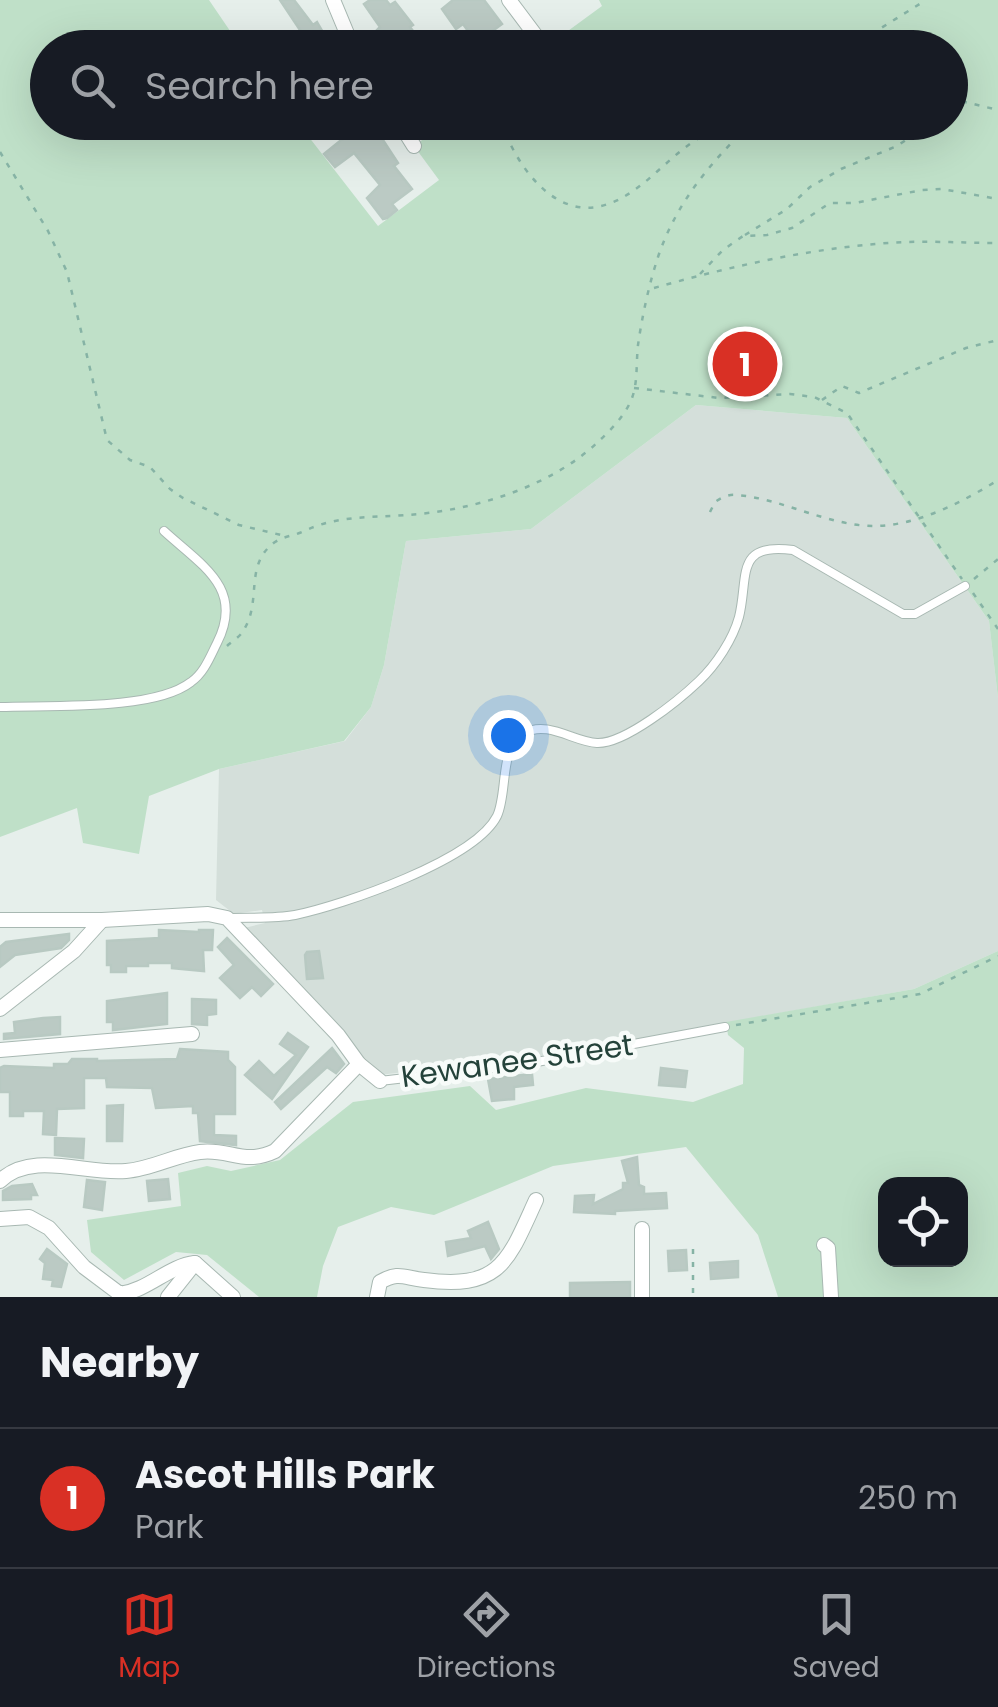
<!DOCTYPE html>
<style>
body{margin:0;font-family:Poppins,sans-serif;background:#242831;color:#f1f3f6}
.controls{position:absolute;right:30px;bottom:30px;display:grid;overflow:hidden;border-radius:20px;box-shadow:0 10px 40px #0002}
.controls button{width:90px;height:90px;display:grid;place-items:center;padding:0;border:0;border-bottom:2px solid #363941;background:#171b24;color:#f1f3f6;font:50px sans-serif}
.you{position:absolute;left:508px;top:735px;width:35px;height:35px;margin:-25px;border:8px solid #fff;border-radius:50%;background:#1a73e8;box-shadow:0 0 0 15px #1a73e833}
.badge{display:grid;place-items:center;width:65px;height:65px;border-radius:50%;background:#d93025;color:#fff;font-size:32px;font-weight:700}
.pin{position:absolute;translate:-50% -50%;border:5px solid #fff;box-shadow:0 2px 10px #0006}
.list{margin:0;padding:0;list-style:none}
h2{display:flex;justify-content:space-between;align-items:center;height:130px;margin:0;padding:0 40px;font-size:42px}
h2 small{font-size:32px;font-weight:400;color:#9ea1a6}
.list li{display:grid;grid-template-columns:65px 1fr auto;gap:30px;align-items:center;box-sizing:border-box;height:140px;padding:0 40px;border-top:2px solid #363941}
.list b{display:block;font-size:38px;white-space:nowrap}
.list p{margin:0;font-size:32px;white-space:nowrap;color:#9ea1a6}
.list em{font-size:32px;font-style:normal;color:#9ea1a6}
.icon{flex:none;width:55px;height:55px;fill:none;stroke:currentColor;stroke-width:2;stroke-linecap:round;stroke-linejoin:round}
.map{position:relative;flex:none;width:998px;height:1297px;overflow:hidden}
.search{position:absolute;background:#171b24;box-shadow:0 10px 40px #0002;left:30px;right:30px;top:30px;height:110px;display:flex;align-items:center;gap:25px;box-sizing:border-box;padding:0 35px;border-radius:55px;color:#9ea1a6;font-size:38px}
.sheet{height:270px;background:#171b24}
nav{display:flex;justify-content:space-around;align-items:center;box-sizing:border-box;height:140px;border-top:2px solid #363941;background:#171b24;font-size:28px;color:#9ea1a6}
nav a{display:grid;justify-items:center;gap:5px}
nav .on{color:#d93025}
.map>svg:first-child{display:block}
</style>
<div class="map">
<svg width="998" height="1297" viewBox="0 0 998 1297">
<rect width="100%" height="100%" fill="#e6efeb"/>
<path fill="#d4dfda" d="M696,405l151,13 142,203 9,77v253l-84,38 -373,67 -162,19 -135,-147 21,-5 -3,-13 -28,4 -18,-14 3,-131 126,-28 26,-34 13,-42 22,-124 125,-12z"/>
<g fill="#bfe0c8" fill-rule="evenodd">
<path d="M0,0h209l32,47 -193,1v74l250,1 80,103 61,-46 -25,-34 31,-23 505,-1v-74l-404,-1 56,-41 -3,-6h399v698l-9,-77 -142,-203 -151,-13 -165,124 -125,12 -22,124 -13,42 -27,34 -125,28 -70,27 -10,58 -56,-11 -6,-35 -77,29z"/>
<path d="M998,951v346h-220l-20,-62 -72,-88 -133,19 -119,49 -43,-8 -53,20 -15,39 -6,31h-58l-52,-42 -31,-3 -52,28 -33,-28 -4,-32 94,-14 -3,-33 29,-7 24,5 49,-11 73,-58 117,-16 26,24 90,-22 107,14 50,-18 1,-36 -16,-13 -2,-13 188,-33zM886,1184h74v76h-74z"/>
</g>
<g fill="#bbcac4" stroke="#b8c9c2" stroke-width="2.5">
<path d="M280,0h14l19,25 4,-3 8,14 -15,12h-11l-5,-6 8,-9z"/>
<path d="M370,0h16l4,5 5,-3 18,23 -3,2 9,12 -5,4 3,5h-30l-12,-16 5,-5 -16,-23z"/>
<path d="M453,0h31l18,24 -11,8 11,16h-33l7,-6 -13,-18 -7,5 -14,-20z"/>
<path d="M334,122h32l8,12 3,-3 21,32 -4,3 18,23 -20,15 5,6 -10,8 -4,1 -16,-21 13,-13 -26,-32 -19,14 -11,-13 21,-17z"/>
<path d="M159,930l40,2v-2h14l-1,20h-9l1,21 -32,-3v-5h-24v3h-22v6h-15v-7h-4v-24l52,-3z"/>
<path d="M69,934v6l-8,8 -46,7 -15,12v-20l6,-5z"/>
<path d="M227,938l46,46 -12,12 -9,-9 -12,11 -20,-20 14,-13 -16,-18z"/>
<path d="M319,951l4,27 -16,1 -2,-24 2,-3z"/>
<path d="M167,993v31l-54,6v-8h-6v-21z"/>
<path d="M192,999l24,1v14l-9,1v10l-15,-1z"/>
<path d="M43,1018l17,-1v17l-56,5v-5l11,-1 -1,-11z"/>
<path d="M288,1033l20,14 -36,52 -27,-24 14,-14 15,15 22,-21 -16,-11z"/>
<path d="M332,1048l12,16 -8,9 -9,-6 -46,42 -6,-7z"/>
<path d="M180,1049l48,3v8l7,7v47h-21v21l22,1v9l-36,-4 -2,-28h-5v-7l-37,2 -4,-20 -45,-1 -1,-9h-22v30l-27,1 -1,26 -13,-1 1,-23h-21v5h-13v-24h-10v-24l4,-2 50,2v-4h14l4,-5h25v2l80,-2z"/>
<path d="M661,1068l26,3 -2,16 -26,-2z"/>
<path d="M532,1074l1,11 -19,2v12l-22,2 -4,-22z"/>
<path d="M123,1105l-1,36h-15v-35z"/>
<path d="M55,1138l29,1 -1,19 -28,-3z"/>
<path d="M637,1157l2,28 5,2v7l22,-1 1,15 -52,3v3l-41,-2 1,-16 19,-1 -1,9 30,-15v-6h5l-6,-22z"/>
<path d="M168,1179l2,20 -21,2 -2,-20z"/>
<path d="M87,1180l18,2 -3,28 -18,-3z"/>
<path d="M32,1184l5,11h-6v4l-28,1v-9l9,-5z"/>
<path d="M488,1222l11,27 -8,10 -6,-13 -37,10 -2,-14 25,-4 -3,-7z"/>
<path d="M47,1249l20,15 -6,23 -9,-1 1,-6 -10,-1 2,-16 -5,-4z"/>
<path d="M686,1250l1,20 -18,1 -1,-20z"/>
<path d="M738,1261v16l-27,2 -1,-16z"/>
<path d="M630,1282v15h-60v-14z"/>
</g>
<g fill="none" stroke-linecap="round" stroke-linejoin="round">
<defs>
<g id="service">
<path d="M0,707c48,-2 154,4 191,-25 13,-9 19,-25 26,-39 28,-55 -16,-78 -53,-112"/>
<path d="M227,918c22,-1 47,1 68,-3 48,-10 180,-55 202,-99 11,-23 2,-70 27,-83 24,-13 50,9 73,10 28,1 82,-43 102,-62 17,-16 34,-42 40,-64 10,-40 -5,-75 54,-67l110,64h12l50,-28"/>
<path d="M380,1081l146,-17 199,-37"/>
</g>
<g id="minor">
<path d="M333,0l20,48"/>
<path d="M509,0l36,48"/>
<path d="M399,122l15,24"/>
<path d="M0,920h102l106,-6 19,4 111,117 21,29"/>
<path d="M0,1009l74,-58 28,-31"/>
<path d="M0,1050l192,-16"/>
<path d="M0,1181c32,-31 86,-6 126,-10 26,-2 49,-16 74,-19 29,-4 44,14 75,-1l84,-87 21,17"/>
<path d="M0,1219l29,-2 20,11 35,39 36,27c29,-4 48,-28 75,-31l38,34"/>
<path d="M642,1229v68"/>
<path d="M824,1245l4,3 3,49"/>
<path d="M168,1297l27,-34"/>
<path d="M377,1297l3,-15c19,-11 24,-4 44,-2 77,10 84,-19 112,-80"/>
</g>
</defs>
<use href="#service" stroke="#a8b8b2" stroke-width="10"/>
<use href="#minor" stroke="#a8b8b2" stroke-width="16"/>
<g stroke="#86b3a5" stroke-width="2.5" stroke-dasharray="5 8" stroke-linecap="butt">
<path d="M849,48l77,-48"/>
<path d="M950,108l15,-6 33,8"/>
<path d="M501,122c15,43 54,101 107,82 32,-11 55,-41 82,-60 11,-8 22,-13 33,-22"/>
<path d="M0,152l48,79 19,41 40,168 23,20 20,7 20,22 13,9 56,27 42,10"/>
<path d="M745,235l42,-26 23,-22 31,-18 56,-23 36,-24"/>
<path d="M700,274l23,-24 20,-14 24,-1 25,-7 38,-25h25l67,-13 20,-1 56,10"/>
<path d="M654,288c81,-23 167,-42 251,-46 31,-1 62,1 93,1"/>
<path d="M634,388l85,10 71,-4 24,3 33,16 115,166"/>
<path d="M822,400l20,-14 17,7 107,-45 32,-8"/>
<path d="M710,512l5,-10c6,-4 13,-8 21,-7 45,3 92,31 138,31 42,0 89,-24 124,-46"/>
<path d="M974,579l24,-20"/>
<path d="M973,593l25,36"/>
<path d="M227,646c4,-4 13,-9 16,-15 20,-30 0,-66 32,-89 9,-6 18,-6 27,-10 35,-17 67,-14 104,-17 66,-4 146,-28 194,-75 12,-11 26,-26 32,-42 6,-16 4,-36 6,-53 4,-28 11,-61 20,-88 18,-54 54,-97 95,-135"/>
<path d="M736,1025l184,-31 78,-38"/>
<path d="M693,1249v48"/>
</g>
<use href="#service" stroke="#fff" stroke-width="8"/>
<use href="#minor" stroke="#fff" stroke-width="14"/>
</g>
<g text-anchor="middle" stroke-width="9" stroke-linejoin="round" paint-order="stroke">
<g font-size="30" fill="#24423a" stroke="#f7fbf9">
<text transform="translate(517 1061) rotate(-8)" y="10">Kewanee Street</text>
</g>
</g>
</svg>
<div class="controls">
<button><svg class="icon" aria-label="locate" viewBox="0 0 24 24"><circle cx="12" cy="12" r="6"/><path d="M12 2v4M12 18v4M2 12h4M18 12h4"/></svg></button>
</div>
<div class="you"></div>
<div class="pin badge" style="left:745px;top:364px">1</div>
<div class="search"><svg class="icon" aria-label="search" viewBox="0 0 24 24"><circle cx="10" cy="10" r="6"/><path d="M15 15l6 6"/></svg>Search here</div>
</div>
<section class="sheet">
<h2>Nearby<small></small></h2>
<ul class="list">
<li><span class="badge">1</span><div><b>Ascot Hills Park</b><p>Park</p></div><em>250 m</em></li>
</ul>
</section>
<nav>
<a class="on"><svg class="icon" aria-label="map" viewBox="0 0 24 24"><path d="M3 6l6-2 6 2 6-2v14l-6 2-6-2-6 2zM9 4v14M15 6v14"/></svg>Map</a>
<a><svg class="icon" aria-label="directions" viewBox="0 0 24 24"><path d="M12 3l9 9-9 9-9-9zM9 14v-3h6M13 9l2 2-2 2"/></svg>Directions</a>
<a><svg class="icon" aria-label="saved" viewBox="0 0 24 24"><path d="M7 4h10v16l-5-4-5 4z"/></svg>Saved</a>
</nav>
